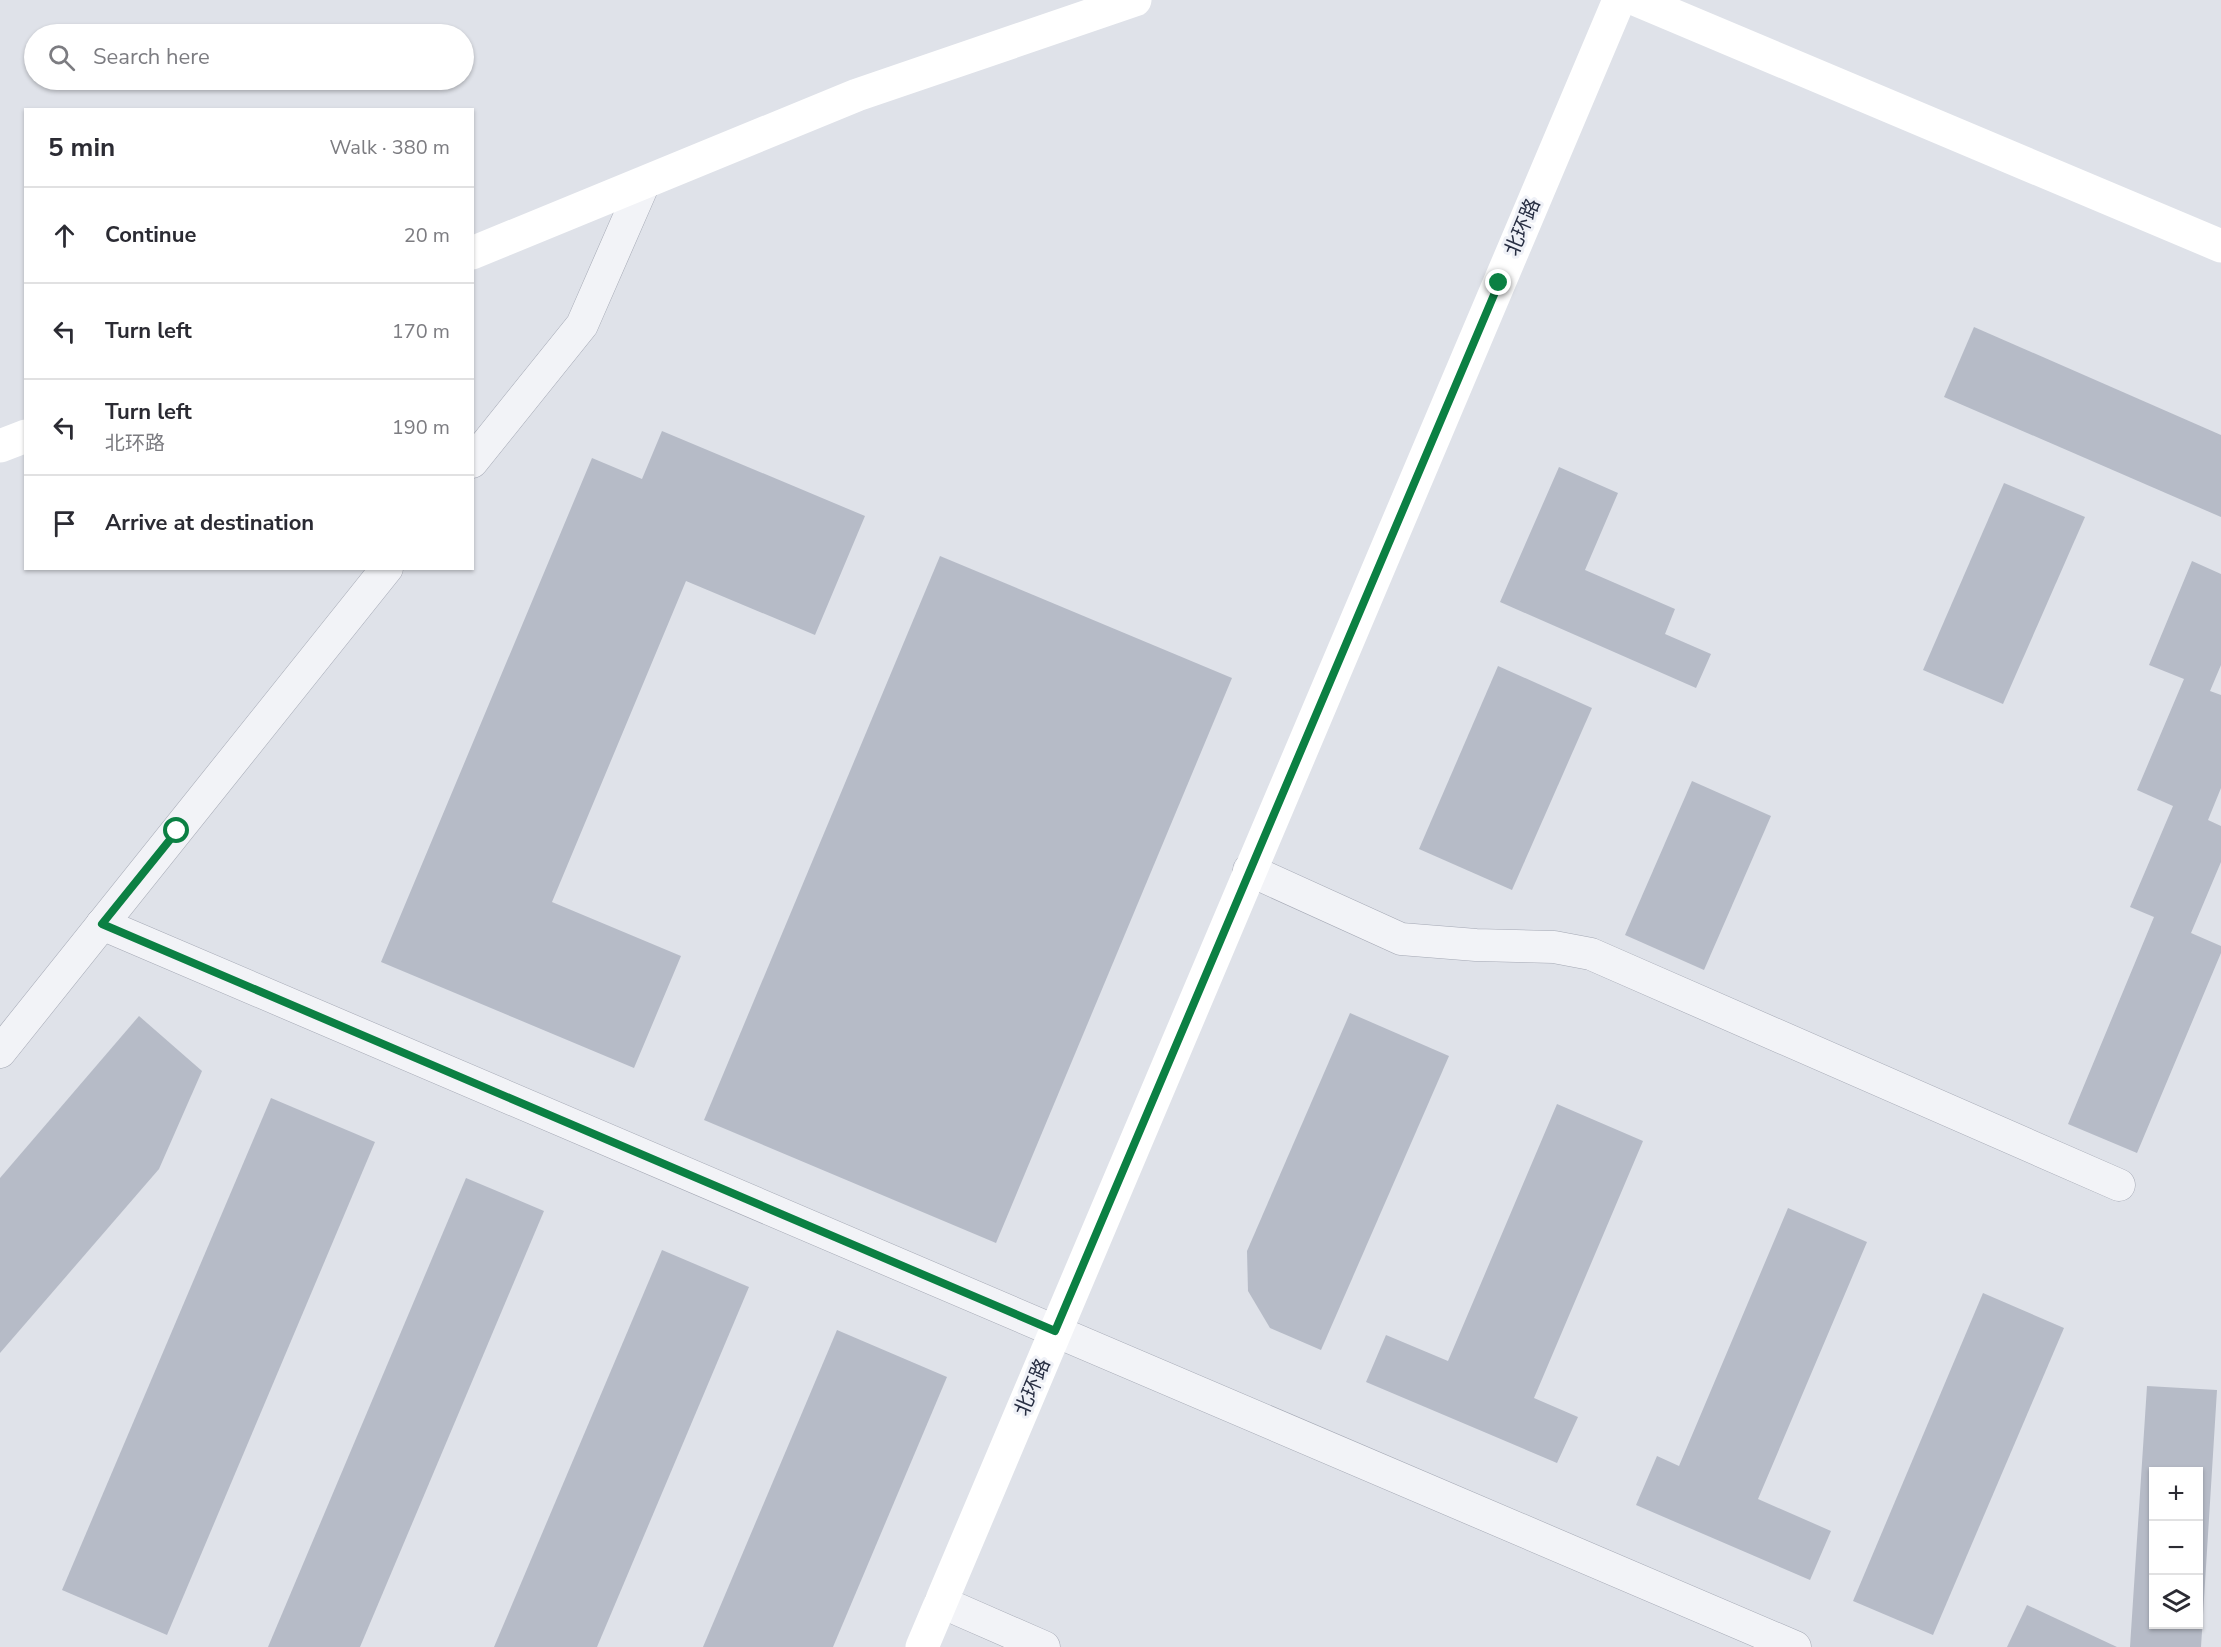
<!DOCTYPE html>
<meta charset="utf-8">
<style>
body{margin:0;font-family:"Nunito Sans","Noto Sans SC",sans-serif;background:#f2f2f3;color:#2b2b33}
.controls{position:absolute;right:18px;bottom:18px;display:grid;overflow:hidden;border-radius:0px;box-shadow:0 2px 4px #0004}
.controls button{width:54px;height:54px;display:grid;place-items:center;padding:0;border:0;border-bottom:2px solid #e1e1e2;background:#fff;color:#2b2b33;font:30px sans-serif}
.stop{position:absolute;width:18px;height:18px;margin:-14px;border:4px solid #0b8043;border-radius:50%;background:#fff}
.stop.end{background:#0b8043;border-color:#fff;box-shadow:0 2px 6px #0008}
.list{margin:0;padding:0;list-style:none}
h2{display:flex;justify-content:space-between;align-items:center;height:78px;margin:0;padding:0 24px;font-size:26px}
h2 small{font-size:20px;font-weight:400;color:#7c7c81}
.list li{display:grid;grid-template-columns:39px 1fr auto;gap:18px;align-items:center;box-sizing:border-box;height:96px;padding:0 24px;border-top:2px solid #e1e1e2}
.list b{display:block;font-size:22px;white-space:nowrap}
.list p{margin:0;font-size:20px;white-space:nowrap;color:#7c7c81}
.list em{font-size:20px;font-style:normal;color:#7c7c81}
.icon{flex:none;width:33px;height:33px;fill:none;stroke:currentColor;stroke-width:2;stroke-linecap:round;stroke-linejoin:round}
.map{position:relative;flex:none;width:2221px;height:1647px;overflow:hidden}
.search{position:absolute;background:#fff;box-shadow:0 2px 4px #0004;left:24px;top:24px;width:450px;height:66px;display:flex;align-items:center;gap:15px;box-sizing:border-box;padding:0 21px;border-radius:33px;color:#7c7c81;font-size:22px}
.panel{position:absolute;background:#fff;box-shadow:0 2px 4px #0004;left:24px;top:108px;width:450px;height:462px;border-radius:0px}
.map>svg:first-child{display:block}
</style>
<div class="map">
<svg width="2221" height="1647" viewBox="0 0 2221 1647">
<rect width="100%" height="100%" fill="#dfe2e9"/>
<g fill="#b6bbc7" fill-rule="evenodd">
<path d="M1974,327l247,108v82l-277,-120z"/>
<path d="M662,431l203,85 -50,119 -129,-54 -134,321 129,54 -47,112 -253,-106 211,-504 50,21z"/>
<path d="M1559,467l59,26 -33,77 90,39 -10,25 46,20 -15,34 -196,-86z"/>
<path d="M2004,483l81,34 -82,187 -80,-34z"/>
<path d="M940,556l292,122 -236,565 -292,-123z"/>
<path d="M2192,561l29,13v91l-11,26 11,4v93l-13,32 13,6v36l-30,71 30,13v7l-84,200 -69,-29 86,-207 -24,-10 43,-101 -36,-16 47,-111 -35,-14z"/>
<path d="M1498,666l94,42 -80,182 -93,-41z"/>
<path d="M1692,781l79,35 -67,154 -79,-35z"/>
<path d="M1350,1013l99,43 -128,294 -51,-22 -22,-37 -1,-40z"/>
<path d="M139,1016l63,55 -43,98 -159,184v-175z"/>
<path d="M271,1098l104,44 -208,493 -105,-45z"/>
<path d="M1557,1104l86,37 -109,257 44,19 -21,46 -191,-81 20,-47 62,26z"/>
<path d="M466,1178l78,33 -184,436h-92z"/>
<path d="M1788,1208l79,34 -109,257 73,32 -21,49 -174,-75 21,-49 22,10z"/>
<path d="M662,1250l87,37 -152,360h-103z"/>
<path d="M1983,1293l81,35 -131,307 -80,-34z"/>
<path d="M837,1330l110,47 -114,270h-130z"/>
<path d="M2147,1386l70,4 -16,257h-71zM2154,1472h45v152h-45z"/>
<path d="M2027,1605l90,42h-110z"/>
</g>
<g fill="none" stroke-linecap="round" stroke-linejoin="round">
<defs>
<g id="street">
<path d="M472,462l110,-137 62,-142"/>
<path d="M1249,870l152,69 75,6 78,2 37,7 528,231"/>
<path d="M102,924l1693,723"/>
<path d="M0,1052l387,-484"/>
<path d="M941,1602l103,45"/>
</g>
</defs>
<use href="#street" stroke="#a4a8b4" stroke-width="33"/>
<use href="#street" stroke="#f2f3f7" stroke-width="32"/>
<g stroke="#fff" stroke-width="33">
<path d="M1637,0l584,246"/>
<path d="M472,253l385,-158 278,-95"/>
<path d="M0,446l26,-10"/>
<path d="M922,1647l697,-1647"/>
</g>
</g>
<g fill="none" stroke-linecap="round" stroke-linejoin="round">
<path stroke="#0b8043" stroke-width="8" d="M177,831l-75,93 953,407 444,-1048"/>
</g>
<g text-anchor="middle" stroke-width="6" stroke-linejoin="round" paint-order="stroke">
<g font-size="20" fill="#272e42" stroke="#eff1f7">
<text transform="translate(1522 227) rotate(-67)" y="7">北环路</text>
<text transform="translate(1032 1387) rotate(-67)" y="7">北环路</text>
</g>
</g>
</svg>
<div class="controls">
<button>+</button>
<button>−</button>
<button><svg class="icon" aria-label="layers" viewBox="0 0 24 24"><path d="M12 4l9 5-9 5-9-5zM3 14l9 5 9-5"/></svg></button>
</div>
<div class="stop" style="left:177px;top:831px"></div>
<div class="stop end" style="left:1499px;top:283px"></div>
<div class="search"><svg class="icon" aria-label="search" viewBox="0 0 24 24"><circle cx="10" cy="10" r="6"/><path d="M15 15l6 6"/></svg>Search here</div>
<section class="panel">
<h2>5 min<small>Walk · 380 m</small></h2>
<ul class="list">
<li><svg class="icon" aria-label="ahead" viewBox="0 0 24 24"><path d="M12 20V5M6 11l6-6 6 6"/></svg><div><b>Continue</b></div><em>20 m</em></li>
<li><svg class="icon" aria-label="left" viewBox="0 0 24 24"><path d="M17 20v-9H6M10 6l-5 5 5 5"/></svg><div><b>Turn left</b></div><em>170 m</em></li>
<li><svg class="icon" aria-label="left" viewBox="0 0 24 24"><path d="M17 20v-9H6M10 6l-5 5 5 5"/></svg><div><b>Turn left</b><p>北环路</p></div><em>190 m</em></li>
<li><svg class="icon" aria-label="arrive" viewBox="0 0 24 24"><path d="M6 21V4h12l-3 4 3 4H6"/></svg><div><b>Arrive at destination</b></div></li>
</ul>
</section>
</div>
